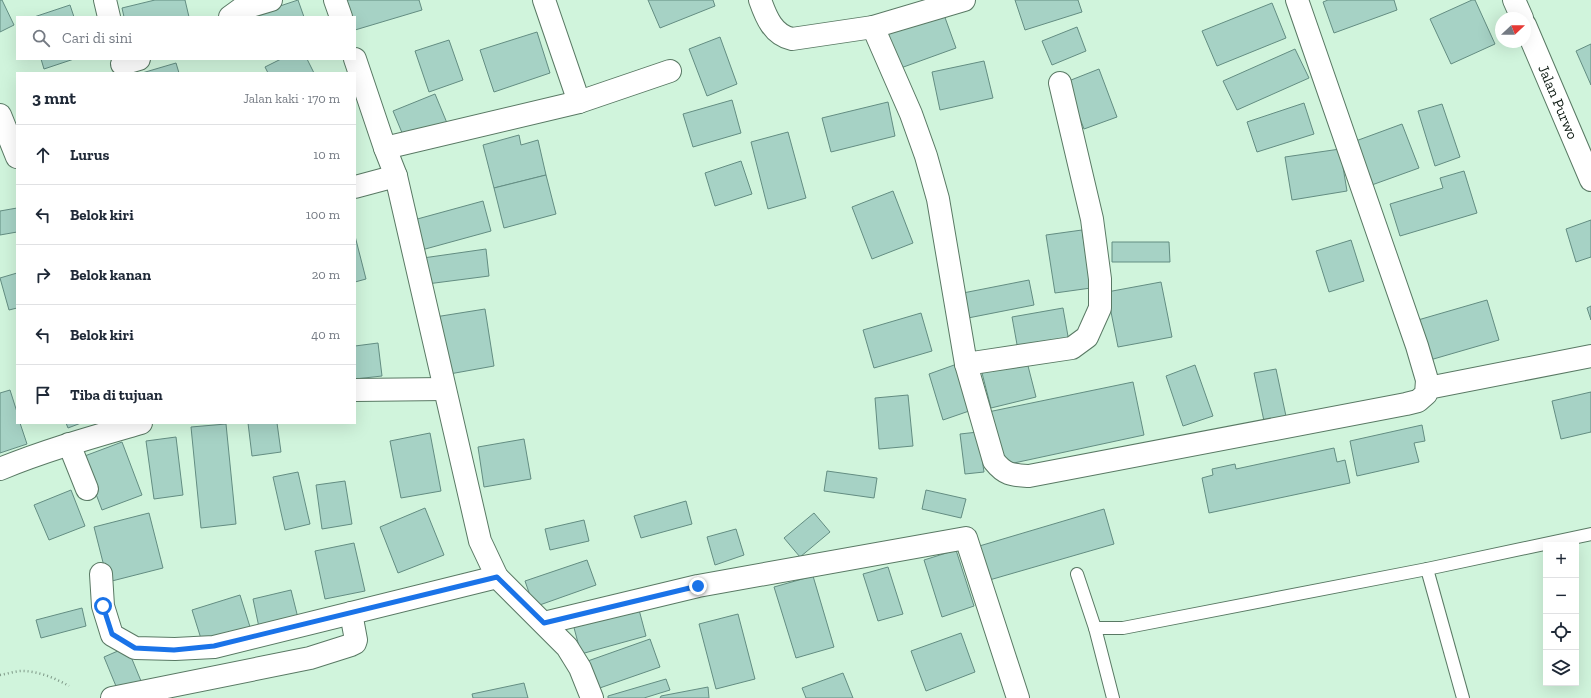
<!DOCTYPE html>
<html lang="id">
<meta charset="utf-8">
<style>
body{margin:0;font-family:"Zilla Slab",serif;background:#f6f6f7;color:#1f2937}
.controls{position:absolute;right:12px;bottom:12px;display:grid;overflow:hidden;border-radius:0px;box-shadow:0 4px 16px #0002}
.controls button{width:36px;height:36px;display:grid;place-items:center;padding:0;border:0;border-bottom:1px solid #e0e1e3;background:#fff;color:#1f2937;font:20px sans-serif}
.compass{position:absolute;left:1495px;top:12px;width:36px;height:36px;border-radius:50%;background:#fff;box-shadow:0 4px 16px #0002;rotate:68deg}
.stop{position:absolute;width:12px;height:12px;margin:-9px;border:3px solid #1a73e8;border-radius:50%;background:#fff}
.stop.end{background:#1a73e8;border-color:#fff;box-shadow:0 1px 4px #0008}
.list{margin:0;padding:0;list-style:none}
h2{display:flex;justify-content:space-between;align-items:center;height:52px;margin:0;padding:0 16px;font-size:17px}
h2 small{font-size:13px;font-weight:400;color:#747a83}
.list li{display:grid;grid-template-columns:26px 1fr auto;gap:12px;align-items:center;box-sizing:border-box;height:60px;padding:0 16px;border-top:1px solid #e0e1e3}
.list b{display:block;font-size:15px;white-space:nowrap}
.list em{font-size:13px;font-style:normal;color:#747a83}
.icon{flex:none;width:22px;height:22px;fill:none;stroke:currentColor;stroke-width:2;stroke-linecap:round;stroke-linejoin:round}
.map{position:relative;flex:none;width:1591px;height:698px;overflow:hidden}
.search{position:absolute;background:#fff;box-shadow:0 4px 16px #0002;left:16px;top:16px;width:340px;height:44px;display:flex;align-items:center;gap:10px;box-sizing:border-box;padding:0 14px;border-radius:0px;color:#747a83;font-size:15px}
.panel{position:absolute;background:#fff;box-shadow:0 4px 16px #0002;left:16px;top:72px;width:340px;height:352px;border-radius:0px}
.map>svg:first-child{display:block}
</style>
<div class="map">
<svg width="1591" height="698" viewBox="0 0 1591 698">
<rect width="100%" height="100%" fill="#d0f4dc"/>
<g fill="#a6d2c5" stroke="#638d82">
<path d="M0,0h2l12,25 -14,7z"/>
<path d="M155,0h30l4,17h-65l-2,-9z"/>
<path d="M298,0l6,17h-57z"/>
<path d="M337,0h82l3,10 -67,20v-13h-13z"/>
<path d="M648,0h65l2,6 -55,22z"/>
<path d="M1015,0h63l4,12 -57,18z"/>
<path d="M1328,0h66l3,10 -63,23 -11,-31z"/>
<path d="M1472,0h3l20,44 -44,20 -21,-45z"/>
<path d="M1272,3l14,35 -69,28 -15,-35z"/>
<path d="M70,5l4,12h-40z"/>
<path d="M943,12l13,36 -58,21 -14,-36z"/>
<path d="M1077,27l9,24 -34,14 -10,-24z"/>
<path d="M537,32l13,41 -56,19 -14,-42z"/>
<path d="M720,37l17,47 -30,12 -18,-47z"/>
<path d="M449,40l14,40 -34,12 -14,-41z"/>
<path d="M1591,44v41l-15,-34z"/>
<path d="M1295,49l14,29 -72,32 -14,-29z"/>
<path d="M41,59h33l-30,10z"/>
<path d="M281,59h26l7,14h-46l-3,-6z"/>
<path d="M984,61l9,37 -53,12 -8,-38z"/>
<path d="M176,63l3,10h-37z"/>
<path d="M1099,69l18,48 -33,12 -18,-47z"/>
<path d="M435,94l12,29 -42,17 -12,-29z"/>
<path d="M732,100l9,33 -48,14 -10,-33z"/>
<path d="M888,102l7,34 -64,16 -9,-34z"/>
<path d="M1304,103l10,31 -57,18 -10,-30z"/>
<path d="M1442,104l18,53 -25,9 -17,-55z"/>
<path d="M1402,124l17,44 -50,18 -16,-44z"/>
<path d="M788,132l18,66 -38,11 -17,-67z"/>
<path d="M519,135l2,10 17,-5 8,35 -52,13 -11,-43z"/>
<path d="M1340,149l7,42 -55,9 -7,-43z"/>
<path d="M741,161l11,33 -37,12 -10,-33z"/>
<path d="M1464,171l13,42 -77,23 -10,-32 53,-16 -3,-10z"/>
<path d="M546,175l10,39 -52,14 -10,-40z"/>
<path d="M893,191l20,52 -41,16 -20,-52z"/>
<path d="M483,201l8,30 -73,20 -8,-30z"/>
<path d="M17,208v24l-17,3v-24z"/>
<path d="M1591,220v37l-15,5 -10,-33z"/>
<path d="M1082,230l9,58 -36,5 -9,-58z"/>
<path d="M355,236l11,43 -11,3z"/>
<path d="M1351,240l13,41 -35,11 -13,-41z"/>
<path d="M1112,242h57l1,20h-58z"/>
<path d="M486,249l3,27 -62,8 -4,-26z"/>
<path d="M17,273v35l-8,2 -9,-32z"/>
<path d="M1029,280l5,25 -66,13 -5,-25z"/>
<path d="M1161,282l11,55 -54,10 -11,-55z"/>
<path d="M1487,300l12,40 -69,20 -12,-40z"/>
<path d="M1591,306v14l-4,-12z"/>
<path d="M1063,308l6,34 -51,8 -6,-33z"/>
<path d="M485,309l9,57 -50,9 -9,-58z"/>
<path d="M921,313l11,38 -58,17 -11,-38z"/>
<path d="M378,343l4,33 -27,3v-33z"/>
<path d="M1027,362l9,35 -45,11 -9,-35z"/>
<path d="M957,364l15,46 -29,10 -14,-46z"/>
<path d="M1195,365l18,51 -30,10 -17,-50z"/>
<path d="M1276,369l11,52 -22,5 -11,-53z"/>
<path d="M1133,382l11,53 -144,31 -12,-54z"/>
<path d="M10,390l7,22v11h3l7,21 -27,9v-60z"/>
<path d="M1591,392v40l-30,7 -9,-38z"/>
<path d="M908,395l5,51 -34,3 -4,-51z"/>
<path d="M66,423h15l-13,5z"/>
<path d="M248,423h29l4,29 -29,4z"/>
<path d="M226,424l10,100 -35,4 -10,-101z"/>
<path d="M1422,425l3,16 -11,2 5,19 -62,14 -7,-35z"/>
<path d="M978,432l6,40 -19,2 -5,-40z"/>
<path d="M430,433l11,58 -40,7 -11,-57z"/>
<path d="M176,437l7,58 -29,4 -8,-58z"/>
<path d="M524,439l7,40 -47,8 -6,-40z"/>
<path d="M122,442l20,53 -40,15 -20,-53z"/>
<path d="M1334,448l3,14 8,-2 5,23 -141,30 -7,-35 11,-3 -1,-6 23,-5 1,5z"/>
<path d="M827,471l50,7 -3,20 -50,-7z"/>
<path d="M298,472l12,52 -25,6 -12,-53z"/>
<path d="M345,481l7,43 -30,5 -6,-44z"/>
<path d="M71,490l14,36 -36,14 -15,-35z"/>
<path d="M926,490l40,9 -5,19 -39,-9z"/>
<path d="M686,501l6,23 -51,14 -7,-22z"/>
<path d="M425,508l19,47 -46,18 -18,-46z"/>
<path d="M1104,509l10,35 -128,37 -10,-34z"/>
<path d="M149,513l14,55 -55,14 -14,-55z"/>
<path d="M814,513l16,19 -30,25 -16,-19z"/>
<path d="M584,520l5,21 -39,9 -5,-21z"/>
<path d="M736,529l8,26 -29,10 -8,-28z"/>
<path d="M354,543l11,48 -40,8 -10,-48z"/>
<path d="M956,550l18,56 -32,11 -18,-57z"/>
<path d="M587,560l9,25 -62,22 -9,-26z"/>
<path d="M888,567l15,47 -25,7 -15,-47z"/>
<path d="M813,576l21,71 -38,11 -22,-71z"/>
<path d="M291,590l8,32 -39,10 -7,-33z"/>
<path d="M240,595l11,35 -48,15 -11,-35z"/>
<path d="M638,606l8,30 -65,18 -8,-30z"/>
<path d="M82,608l4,18 -45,12 -5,-18z"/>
<path d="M738,614l17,65 -39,10 -17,-65z"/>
<path d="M961,633l14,39 -49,19 -15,-40z"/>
<path d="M650,639l10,28 -66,23 -9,-28z"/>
<path d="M127,647l14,34 -23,10 -14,-34z"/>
<path d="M843,673l10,25h-47l-4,-10z"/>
<path d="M666,679l4,11 -26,8h-36v-2z"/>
<path d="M524,683l4,15h-55l-1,-4z"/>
<path d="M708,687l1,11h-49l1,-2z"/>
</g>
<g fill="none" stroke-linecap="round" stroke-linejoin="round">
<defs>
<g id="service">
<path d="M1427,569l36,129"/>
<path d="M1077,574l18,54h28l304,-59 164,-35"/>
<path d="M1095,628l18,70"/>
</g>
<g id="minor">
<path d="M105,0l4,17"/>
<path d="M335,0l6,17"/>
<path d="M544,0l35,102"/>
<path d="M760,0c6,17 13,35 32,39l81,-12 91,-27"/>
<path d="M1514,0l8,18"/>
<path d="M230,17l11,-8 30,-9"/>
<path d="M1525,25l66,155"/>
<path d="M873,27l38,87 15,42 12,43 28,165 28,97c11,14 18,14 35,15l377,-72 12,-3 8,-7 1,-14 -10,-34 -120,-346"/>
<path d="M355,59l30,89 11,28 84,365 17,36 70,70 13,21 12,30"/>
<path d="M122,64l17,-5"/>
<path d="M0,115l17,42"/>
<path d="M385,148l194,-46 91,-31"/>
<path d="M355,187l41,-11"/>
<path d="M966,364l106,-16 15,-11 13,-29v-29l-8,-60 -32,-136"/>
<path d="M1428,388l163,-32"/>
<path d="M355,390l89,-1"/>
<path d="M69,444l18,45"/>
<path d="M0,469c46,-19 93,-32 141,-46"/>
<path d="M101,574l2,32 9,29 23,13 40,1 39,-2 283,-70"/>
<path d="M544,623l154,-37 268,-48 52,160"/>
<path d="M112,698l198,-40 41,-13 4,-2 1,-3 -5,-27"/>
</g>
</defs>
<use href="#service" stroke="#597964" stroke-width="14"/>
<use href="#minor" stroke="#597964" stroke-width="24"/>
<path stroke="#7e9887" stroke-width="2.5" stroke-dasharray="1 3" stroke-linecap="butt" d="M0,675c7,-1 15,-4 22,-4 16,0 33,7 47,15"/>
<use href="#service" stroke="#fff" stroke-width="12"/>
<use href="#minor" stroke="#fff" stroke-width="22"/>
</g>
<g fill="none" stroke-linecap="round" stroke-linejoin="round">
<path stroke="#1a73e8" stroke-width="5" d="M103,606l9,28 23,14 39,2 40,-4 283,-69 47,46 154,-37"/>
</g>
<g text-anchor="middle" stroke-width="4" stroke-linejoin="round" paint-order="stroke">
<g font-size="15" fill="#0b1810" stroke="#fff">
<text transform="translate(1558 102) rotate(67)" y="5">Jalan Purwo</text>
</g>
</g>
</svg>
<div class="controls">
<button>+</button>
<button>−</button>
<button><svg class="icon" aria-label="locate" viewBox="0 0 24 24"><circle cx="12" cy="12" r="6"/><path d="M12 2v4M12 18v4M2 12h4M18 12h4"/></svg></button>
<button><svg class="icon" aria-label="layers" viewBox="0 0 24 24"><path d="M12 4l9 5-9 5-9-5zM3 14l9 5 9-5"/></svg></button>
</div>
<svg class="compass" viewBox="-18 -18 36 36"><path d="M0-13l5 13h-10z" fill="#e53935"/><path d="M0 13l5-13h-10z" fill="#747a83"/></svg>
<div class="stop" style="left:103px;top:606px"></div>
<div class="stop end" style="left:698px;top:586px"></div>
<div class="search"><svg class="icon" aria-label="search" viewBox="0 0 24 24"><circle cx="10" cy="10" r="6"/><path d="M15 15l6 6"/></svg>Cari di sini</div>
<section class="panel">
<h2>3 mnt<small>Jalan kaki · 170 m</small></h2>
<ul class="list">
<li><svg class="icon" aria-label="ahead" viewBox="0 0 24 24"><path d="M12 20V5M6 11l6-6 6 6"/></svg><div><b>Lurus</b></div><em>10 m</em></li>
<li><svg class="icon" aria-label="left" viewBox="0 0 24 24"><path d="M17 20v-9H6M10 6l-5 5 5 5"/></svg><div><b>Belok kiri</b></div><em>100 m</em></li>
<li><svg class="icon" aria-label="right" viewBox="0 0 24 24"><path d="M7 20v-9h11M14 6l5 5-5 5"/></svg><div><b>Belok kanan</b></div><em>20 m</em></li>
<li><svg class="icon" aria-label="left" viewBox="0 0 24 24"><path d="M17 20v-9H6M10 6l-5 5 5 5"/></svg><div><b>Belok kiri</b></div><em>40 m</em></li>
<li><svg class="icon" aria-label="arrive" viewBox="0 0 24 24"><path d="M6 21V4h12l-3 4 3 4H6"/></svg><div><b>Tiba di tujuan</b></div></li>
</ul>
</section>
</div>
